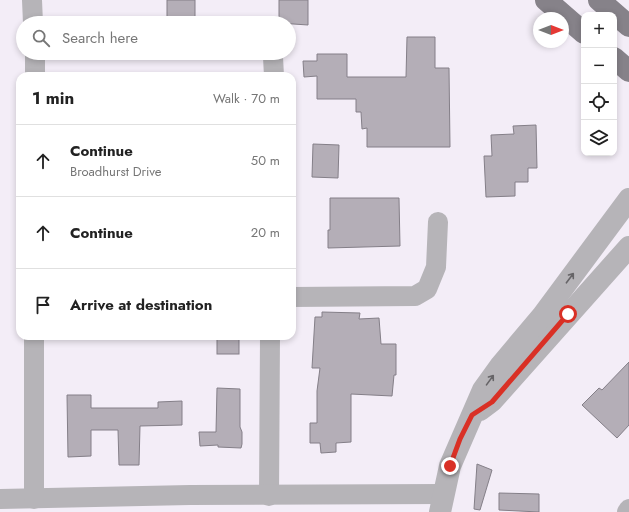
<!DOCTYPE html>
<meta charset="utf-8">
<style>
body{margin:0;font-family:Jost,sans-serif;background:#f2f2f2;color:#222}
.controls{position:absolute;right:12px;top:12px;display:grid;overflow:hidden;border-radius:8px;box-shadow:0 2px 6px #0003}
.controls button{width:36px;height:36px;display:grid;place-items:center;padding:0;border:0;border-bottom:1px solid #e0e0e0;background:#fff;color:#222;font:20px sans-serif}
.compass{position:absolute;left:533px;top:12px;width:36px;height:36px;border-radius:50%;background:#fff;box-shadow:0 2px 6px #0003;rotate:90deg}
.stop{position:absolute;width:12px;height:12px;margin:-9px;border:3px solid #d93025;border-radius:50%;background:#fff}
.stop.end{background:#d93025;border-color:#fff;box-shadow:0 1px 4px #0008}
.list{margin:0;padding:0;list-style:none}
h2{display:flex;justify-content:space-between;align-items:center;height:52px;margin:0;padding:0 16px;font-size:17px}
h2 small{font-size:13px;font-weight:400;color:#767676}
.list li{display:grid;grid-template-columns:26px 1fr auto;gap:12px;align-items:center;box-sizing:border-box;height:72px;padding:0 16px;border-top:1px solid #e0e0e0}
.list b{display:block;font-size:15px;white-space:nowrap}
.list p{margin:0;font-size:13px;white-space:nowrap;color:#767676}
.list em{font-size:13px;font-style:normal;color:#767676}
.icon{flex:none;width:22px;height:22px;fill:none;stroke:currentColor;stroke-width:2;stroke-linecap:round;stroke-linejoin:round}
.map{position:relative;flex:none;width:629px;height:512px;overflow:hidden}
.search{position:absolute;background:#fff;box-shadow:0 2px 6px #0003;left:16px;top:16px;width:280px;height:44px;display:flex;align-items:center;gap:10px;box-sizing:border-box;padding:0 14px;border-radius:22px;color:#767676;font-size:15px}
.panel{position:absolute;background:#fff;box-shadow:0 2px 6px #0003;left:16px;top:72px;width:280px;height:268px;border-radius:12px}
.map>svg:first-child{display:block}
</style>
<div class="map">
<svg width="629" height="512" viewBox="0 0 629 512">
<rect width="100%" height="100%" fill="#f3edf7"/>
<g fill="#b4aeb7" stroke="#847f88">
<rect x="167" y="0" width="28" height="23"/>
<path d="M279,0h29v25l-29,-2z"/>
<path d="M407,37h28v31h14l1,79h-83v-19l-5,1 -1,-17h-5v-13h-39v-23l-13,1 -1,-16h14v-7h30v23h59z"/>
<path d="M536,125l1,43h-9v14h-13v14l-29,1 -2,-41h8l-1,-21 23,-1 -1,-8z"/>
<path d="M313,144l26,1 -1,33 -26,-1z"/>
<path d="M330,198h69l1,48 -72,2v-18h2z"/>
<path d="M322,312l38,1 -1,6 20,-1 2,26h15v31h-2l-2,21 -41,-2v48l-15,1v9l-15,1 -1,-10h-10v-20h7v-32l3,-23h-8l3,-51h7z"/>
<rect x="217" y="336" width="22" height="18"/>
<path d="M629,362v63l-12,13 -35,-33 17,-17 3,2z"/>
<path d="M217,388l23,1v38l2,5v12l-1,4 -23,-1v-2l-18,1 -1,-14h17z"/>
<path d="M67,395h24v13h67v-6l24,-1v24l-42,1 -1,39h-20l-1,-35h-27v26l-23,1z"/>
<path d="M477,464l15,6 -12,40 -6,-1z"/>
<path d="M499,493l40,1v18l-40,-2z"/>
</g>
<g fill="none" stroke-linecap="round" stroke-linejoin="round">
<g stroke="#b6b4b8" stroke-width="20">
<path d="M32,0l1,23"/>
<path d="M271,53l2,4 1,19"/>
<path d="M35,76v-23"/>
<path d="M292,297l123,-1 12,-7 9,-22 2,-45"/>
<path d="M269,496l1,-160"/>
<path d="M0,499l190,-4 253,-1"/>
<path d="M34,499v-163"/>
<path d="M627,512l2,-3"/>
</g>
<g stroke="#b6b4b8" stroke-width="22">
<path d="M480,410l12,-9 137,-154"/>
<path d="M440,512l10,-46 33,-76 18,-25 42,-50 86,-116"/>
</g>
<g stroke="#868289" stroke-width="22">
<path d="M546,0l38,33"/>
<path d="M599,0l30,26"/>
<path d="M614,58l15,13"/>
</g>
</g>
<defs><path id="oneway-shaft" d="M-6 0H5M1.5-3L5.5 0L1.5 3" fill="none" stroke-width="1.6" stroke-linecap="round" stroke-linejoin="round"/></defs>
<g stroke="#666467">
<use href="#oneway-shaft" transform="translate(570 278) rotate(-53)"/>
<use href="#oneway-shaft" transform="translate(490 380) rotate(-54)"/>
</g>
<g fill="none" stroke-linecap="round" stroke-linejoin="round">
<path stroke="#d93025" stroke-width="5" d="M450,466l10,-27 12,-24 20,-13 76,-88"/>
</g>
</svg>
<div class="controls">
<button>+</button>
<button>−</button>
<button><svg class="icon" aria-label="locate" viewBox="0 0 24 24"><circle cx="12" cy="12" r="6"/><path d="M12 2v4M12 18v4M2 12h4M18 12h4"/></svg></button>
<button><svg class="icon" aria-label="layers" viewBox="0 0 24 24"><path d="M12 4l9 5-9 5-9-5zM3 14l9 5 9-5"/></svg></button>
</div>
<svg class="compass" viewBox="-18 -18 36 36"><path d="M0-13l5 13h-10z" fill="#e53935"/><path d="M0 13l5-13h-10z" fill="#767676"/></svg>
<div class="stop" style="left:568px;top:314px"></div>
<div class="stop end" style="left:450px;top:466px"></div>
<div class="search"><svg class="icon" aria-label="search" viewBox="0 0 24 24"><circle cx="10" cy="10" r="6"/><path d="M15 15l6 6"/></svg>Search here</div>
<section class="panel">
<h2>1 min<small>Walk · 70 m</small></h2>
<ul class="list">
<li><svg class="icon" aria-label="ahead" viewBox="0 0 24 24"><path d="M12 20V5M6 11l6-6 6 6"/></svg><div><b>Continue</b><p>Broadhurst Drive</p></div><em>50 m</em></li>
<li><svg class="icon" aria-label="ahead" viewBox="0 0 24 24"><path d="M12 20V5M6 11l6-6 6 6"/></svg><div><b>Continue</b></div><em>20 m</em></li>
<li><svg class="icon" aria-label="arrive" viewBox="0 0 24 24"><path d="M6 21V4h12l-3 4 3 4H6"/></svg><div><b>Arrive at destination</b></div></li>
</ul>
</section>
</div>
